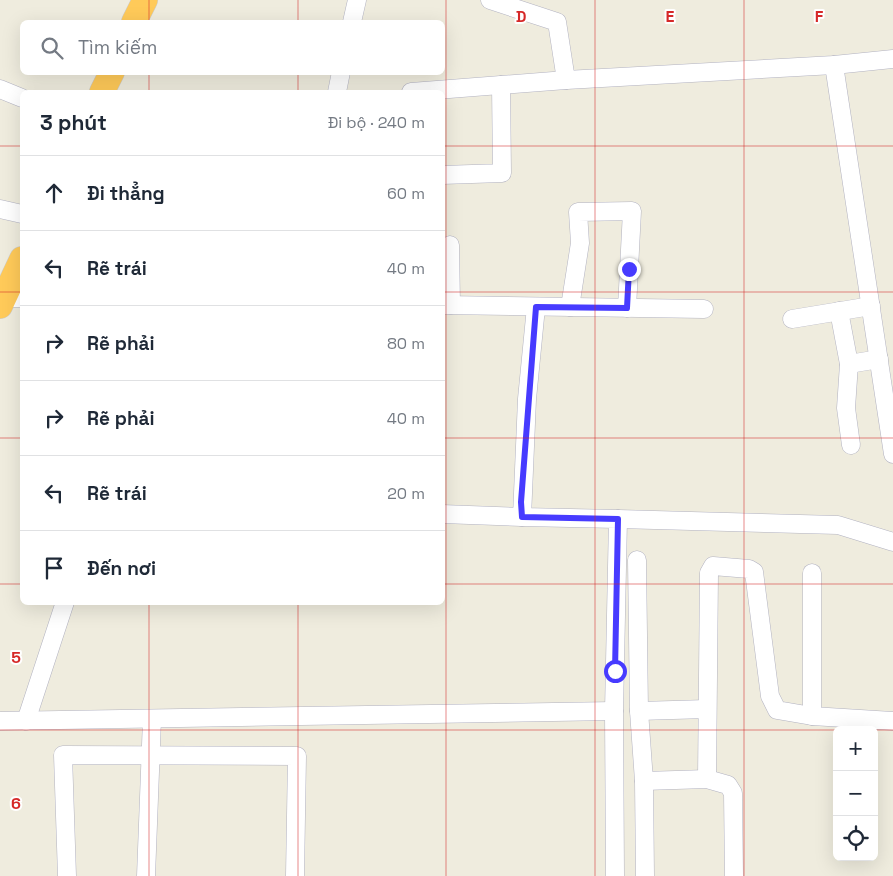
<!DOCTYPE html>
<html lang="vi">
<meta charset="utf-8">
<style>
body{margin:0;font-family:"Space Grotesk",sans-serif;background:#f6f6f7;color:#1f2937}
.controls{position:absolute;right:15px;bottom:15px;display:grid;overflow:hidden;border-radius:8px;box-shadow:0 5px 20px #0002}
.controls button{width:45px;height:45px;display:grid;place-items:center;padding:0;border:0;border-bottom:1px solid #e0e1e3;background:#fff;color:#1f2937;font:25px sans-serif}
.stop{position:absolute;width:15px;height:15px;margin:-11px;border:4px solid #473bff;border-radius:50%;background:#fff}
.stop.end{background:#473bff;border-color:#fff;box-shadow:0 1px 5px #0008}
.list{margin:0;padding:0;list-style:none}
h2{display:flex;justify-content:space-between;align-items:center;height:65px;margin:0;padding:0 20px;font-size:21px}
h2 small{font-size:16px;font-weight:400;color:#747a83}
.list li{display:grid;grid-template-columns:32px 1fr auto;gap:15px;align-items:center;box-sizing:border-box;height:75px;padding:0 20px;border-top:1px solid #e0e1e3}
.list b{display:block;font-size:19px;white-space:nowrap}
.list em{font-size:16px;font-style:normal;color:#747a83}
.icon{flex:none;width:28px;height:28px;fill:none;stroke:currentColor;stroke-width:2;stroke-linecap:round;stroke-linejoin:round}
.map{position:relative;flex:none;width:893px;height:876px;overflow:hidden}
.search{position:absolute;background:#fff;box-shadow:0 5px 20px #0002;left:20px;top:20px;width:425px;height:55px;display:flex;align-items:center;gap:12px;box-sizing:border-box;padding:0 18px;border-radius:8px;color:#747a83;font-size:19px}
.panel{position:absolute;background:#fff;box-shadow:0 5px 20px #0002;left:20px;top:90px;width:425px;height:515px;border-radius:8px}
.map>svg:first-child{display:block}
</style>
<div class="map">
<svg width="893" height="876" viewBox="0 0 893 876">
<rect width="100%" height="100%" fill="#efecde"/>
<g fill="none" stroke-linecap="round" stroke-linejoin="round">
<defs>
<g id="minor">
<path d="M490,0l67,22 9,58"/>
<path d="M352,22l5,-22"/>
<path d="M834,65l59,389"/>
<path d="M0,89l22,9"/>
<path d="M337,92l4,-20"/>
<path d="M411,92l155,-12 268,-15 59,-6"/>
<path d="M442,175l60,-2 -1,-88"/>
<path d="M0,209l22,5"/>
<path d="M450,245l1,60"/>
<path d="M0,298h22"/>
<path d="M442,305l262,4"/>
<path d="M536,307l-9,92 -5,118 96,2 -4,192 1,165"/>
<path d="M570,307l10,-64 -2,-31 54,-1 -5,97"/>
<path d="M839,311l10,53 -3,44 5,37"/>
<path d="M792,319l79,-13"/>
<path d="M849,364l30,-5"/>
<path d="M442,514l80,3"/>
<path d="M618,519l220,6 55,17"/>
<path d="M637,560l2,151 5,70 1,95"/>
<path d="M639,711l68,-2"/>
<path d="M812,716v-143"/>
<path d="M0,721l614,-10"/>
<path d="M26,721l39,-119"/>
<path d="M707,779l2,-206 4,-7 36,3 5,3 16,124 7,14 35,6 81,5"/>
<path d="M644,781l63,-2 21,6 5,8 1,83"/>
<path d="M67,876l-4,-121 234,1 -2,120"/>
<path d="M146,876l6,-157"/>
</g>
<g id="highway">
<path d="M134,22l11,-22"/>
<path d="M102,92l10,-20"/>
<path d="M0,306l22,-47"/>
</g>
</defs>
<use href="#minor" stroke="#b2b2c1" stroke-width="19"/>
<use href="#highway" stroke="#ccc" stroke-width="26"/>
<use href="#minor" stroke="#fff" stroke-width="18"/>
<use href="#highway" stroke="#ffca59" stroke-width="25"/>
</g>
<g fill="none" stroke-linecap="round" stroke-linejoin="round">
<path stroke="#473bff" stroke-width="6" d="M615,671l3,-152 -96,-2 -1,-15 15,-195 91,1 2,-39"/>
</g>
<path fill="none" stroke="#d62828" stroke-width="1" stroke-opacity="0.55" d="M149,0v22M298,0v22M446,0v876M595,0v876M744,0v876M149,72v20M298,72v20M0,146h22M442,146h451M0,292h22M442,292h451M0,438h22M442,438h451M0,584h22M442,584h451M149,602v274M298,602v274M0,730h837M874,730h19"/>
<g font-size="16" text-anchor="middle" font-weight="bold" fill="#d62828" stroke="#fff" stroke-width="4" stroke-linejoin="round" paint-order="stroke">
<text x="521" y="22">D</text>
<text x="670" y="22">E</text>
<text x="819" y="22">F</text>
<text x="16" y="663">5</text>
<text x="16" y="809">6</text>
</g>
</svg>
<div class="controls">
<button>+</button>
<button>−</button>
<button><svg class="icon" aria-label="locate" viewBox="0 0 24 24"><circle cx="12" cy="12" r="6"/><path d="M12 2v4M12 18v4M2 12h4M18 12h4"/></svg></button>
</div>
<div class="stop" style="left:615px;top:671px"></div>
<div class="stop end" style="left:629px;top:269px"></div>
<div class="search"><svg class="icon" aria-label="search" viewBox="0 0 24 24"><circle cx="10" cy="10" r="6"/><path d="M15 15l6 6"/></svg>Tìm kiếm</div>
<section class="panel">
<h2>3 phút<small>Đi bộ · 240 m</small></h2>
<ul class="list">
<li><svg class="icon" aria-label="ahead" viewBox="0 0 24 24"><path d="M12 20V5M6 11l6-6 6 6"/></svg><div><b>Đi thẳng</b></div><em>60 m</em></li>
<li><svg class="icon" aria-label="left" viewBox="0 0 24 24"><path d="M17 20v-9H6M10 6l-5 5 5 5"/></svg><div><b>Rẽ trái</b></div><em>40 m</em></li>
<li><svg class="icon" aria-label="right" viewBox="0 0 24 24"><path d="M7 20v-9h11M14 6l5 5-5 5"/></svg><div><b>Rẽ phải</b></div><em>80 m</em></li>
<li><svg class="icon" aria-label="right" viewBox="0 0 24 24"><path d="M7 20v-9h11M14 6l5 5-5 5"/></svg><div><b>Rẽ phải</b></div><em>40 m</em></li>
<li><svg class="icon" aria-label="left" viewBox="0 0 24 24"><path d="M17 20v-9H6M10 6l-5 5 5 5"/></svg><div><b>Rẽ trái</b></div><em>20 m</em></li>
<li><svg class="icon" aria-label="arrive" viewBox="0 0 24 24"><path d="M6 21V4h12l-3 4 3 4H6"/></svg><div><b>Đến nơi</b></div></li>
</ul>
</section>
</div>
